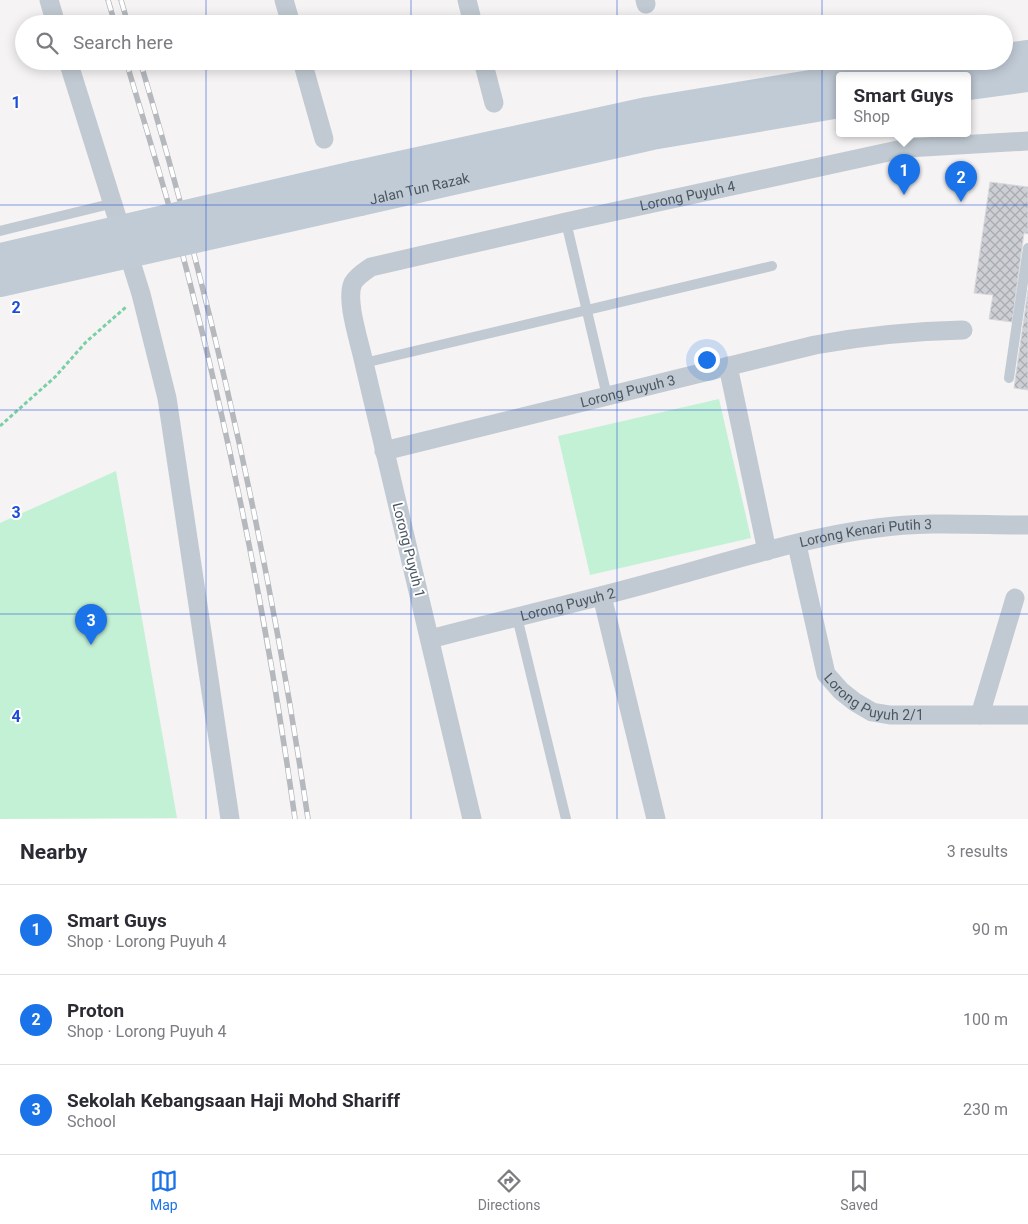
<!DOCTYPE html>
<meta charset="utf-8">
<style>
body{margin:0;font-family:Roboto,sans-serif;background:#f7f7f7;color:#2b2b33}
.you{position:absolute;left:706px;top:359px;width:18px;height:18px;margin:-12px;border:4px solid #fff;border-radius:50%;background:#1a73e8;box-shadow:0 0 0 8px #1a73e833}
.badge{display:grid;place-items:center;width:32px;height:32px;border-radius:50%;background:#1a73e8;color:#fff;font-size:16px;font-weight:700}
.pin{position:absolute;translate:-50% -41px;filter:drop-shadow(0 1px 2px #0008)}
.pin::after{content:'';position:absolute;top:26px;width:18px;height:15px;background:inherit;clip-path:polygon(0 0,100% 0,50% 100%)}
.popup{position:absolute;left:836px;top:72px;width:135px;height:65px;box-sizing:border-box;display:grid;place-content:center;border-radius:5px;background:#fff;filter:drop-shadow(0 1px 4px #0005);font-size:16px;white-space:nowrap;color:#7c7c81}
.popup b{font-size:19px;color:#2b2b33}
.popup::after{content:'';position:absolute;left:50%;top:100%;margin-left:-10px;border:10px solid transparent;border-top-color:#fff}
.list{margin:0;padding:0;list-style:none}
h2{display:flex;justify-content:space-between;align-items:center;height:65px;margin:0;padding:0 20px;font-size:21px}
h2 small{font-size:16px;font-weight:400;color:#7c7c81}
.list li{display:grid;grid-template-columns:32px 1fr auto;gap:15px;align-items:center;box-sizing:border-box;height:90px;padding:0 20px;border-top:1px solid #e1e1e2}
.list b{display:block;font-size:19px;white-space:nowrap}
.list p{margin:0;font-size:16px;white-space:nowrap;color:#7c7c81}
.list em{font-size:16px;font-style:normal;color:#7c7c81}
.icon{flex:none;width:28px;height:28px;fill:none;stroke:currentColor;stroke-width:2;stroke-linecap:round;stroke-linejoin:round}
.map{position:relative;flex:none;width:1028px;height:819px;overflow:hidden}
.search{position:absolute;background:#fff;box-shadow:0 2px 12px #0003;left:15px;right:15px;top:15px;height:55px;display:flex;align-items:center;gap:12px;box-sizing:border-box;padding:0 18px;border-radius:28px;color:#7c7c81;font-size:19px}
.sheet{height:335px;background:#fff}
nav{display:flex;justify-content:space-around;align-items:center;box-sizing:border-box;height:70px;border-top:1px solid #e1e1e2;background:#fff;font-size:14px;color:#7c7c81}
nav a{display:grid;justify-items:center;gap:2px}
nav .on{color:#1a73e8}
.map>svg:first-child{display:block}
</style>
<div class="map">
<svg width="1028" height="819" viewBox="0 0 1028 819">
<defs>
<pattern id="building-cross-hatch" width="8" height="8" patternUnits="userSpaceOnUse" patternTransform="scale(1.25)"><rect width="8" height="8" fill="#cdcfd5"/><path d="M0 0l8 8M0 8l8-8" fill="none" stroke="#a8abb0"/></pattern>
</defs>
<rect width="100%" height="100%" fill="#f5f3f3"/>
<g fill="#c3f1d5">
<path d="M719,399l32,139 -161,37 -32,-139z"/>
<path d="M116,471l61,347 -177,1v-296z"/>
</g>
<g fill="url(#building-cross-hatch)" stroke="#d7d9de">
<path d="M990,182l38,5v47l-4,-1 -12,89 -23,-3 4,-24 -19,-2z"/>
<path d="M1028,290v100l-14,-2z"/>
</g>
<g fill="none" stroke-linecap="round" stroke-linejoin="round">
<path stroke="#7ad0a6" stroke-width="3" stroke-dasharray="4 2.5" stroke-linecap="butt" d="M0,426l55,-49 31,-35 40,-35"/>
<g stroke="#c1cad2" stroke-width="10">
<path d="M566,222l41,174"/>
<path d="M0,231l114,-28"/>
<path d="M364,363l408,-97"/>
<path d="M1009,378l19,-130"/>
<path d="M517,617l49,202"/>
</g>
<g stroke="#c1cad2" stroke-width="19">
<path d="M49,0l7,24"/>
<path d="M284,0l7,24"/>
<path d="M467,0l6,24"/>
<path d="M645,0l1,4"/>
<path d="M68,61l73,233 26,104 63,421"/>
<path d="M302,61l22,78"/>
<path d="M483,61l11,42"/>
<path d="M728,366l39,185"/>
<path id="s1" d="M384,451l431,-106c49,-9 98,-14 148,-15"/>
<path id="s2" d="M797,545l29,129 15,17 14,11 17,10 18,3h138"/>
<path d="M602,596l54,223"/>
<path id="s3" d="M430,639c76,-20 152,-37 227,-58 70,-19 148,-44 220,-53 50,-7 101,-3 151,-3"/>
<path d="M980,715l35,-117"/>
<path id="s4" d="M472,819l-108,-456c-4,-20 -19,-63 -11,-80 4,-7 11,-11 18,-16l195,-45 341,-74 121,-7"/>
</g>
<g stroke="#c1cbd6" stroke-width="28">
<path d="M1004,57l24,-3"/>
<path d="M863,76l111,-15"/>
<path d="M968,86l60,-8"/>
<path d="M354,175l293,-64 193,-32"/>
<path id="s5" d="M360,202l292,-66 188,-32"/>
</g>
<defs>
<g id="rail">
<path d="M108,0l7,24"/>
<path d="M121,0l7,24"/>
<path d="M126,61c22,74 45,147 64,222 45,177 80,355 105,536"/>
<path d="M140,61c75,249 130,501 168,758"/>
</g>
</defs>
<use href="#rail" stroke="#b5b8bd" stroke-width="5.5"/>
<use href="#rail" stroke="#fff" stroke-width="4" stroke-dasharray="11" stroke-linecap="butt"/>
<g stroke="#c1cbd6" stroke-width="28">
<path d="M0,257l354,-82"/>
<path d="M0,283l360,-81"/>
</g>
</g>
<path fill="none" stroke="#1d4ed8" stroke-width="1" stroke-opacity="0.55" d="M206,0v24M411,0v24M617,0v24M822,0v24M206,61v758M411,61v758M617,61v758M822,61v758M0,205h1028M0,410h1028M0,614h1028"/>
<g text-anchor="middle" stroke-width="4" stroke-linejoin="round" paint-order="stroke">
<g font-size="14" fill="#4a5661" stroke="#fff">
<text dy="5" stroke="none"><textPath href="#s5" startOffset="61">Jalan Tun Razak</textPath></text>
<text dy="5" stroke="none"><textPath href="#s4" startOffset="899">Lorong Puyuh 4</textPath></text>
<text dy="5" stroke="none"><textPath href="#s1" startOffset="251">Lorong Puyuh 3</textPath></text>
<text dy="5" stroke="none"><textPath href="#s3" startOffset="449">Lorong Kenari Putih 3</textPath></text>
<text transform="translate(409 550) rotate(76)" y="5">Lorong Puyuh 1</text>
<text dy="5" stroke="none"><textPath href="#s3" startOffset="142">Lorong Puyuh 2</textPath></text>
<text dy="5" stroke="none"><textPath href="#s2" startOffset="189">Lorong Puyuh 2/1</textPath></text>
</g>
</g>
<g font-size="16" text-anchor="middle" font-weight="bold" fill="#1d4ed8" stroke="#fff" stroke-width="4" stroke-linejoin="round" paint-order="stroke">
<text x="16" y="108">1</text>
<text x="16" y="313">2</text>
<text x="16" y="518">3</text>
<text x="16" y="722">4</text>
</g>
</svg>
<div class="you"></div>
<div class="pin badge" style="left:904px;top:195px">1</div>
<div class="popup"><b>Smart Guys</b>Shop</div>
<div class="pin badge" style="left:961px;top:202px">2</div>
<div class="pin badge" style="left:91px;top:645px">3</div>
<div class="search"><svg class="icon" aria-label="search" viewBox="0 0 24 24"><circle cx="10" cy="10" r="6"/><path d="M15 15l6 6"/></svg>Search here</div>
</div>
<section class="sheet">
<h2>Nearby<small>3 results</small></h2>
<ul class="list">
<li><span class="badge">1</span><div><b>Smart Guys</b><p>Shop · Lorong Puyuh 4</p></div><em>90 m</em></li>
<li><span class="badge">2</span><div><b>Proton</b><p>Shop · Lorong Puyuh 4</p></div><em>100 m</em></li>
<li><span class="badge">3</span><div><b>Sekolah Kebangsaan Haji Mohd Shariff</b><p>School</p></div><em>230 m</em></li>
</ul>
</section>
<nav>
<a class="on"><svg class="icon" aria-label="map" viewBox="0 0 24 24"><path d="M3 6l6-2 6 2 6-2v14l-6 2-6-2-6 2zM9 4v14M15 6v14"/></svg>Map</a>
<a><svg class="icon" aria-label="directions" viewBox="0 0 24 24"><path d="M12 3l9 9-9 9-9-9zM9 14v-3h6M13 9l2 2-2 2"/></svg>Directions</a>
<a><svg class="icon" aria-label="saved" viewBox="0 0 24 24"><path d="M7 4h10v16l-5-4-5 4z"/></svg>Saved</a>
</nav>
